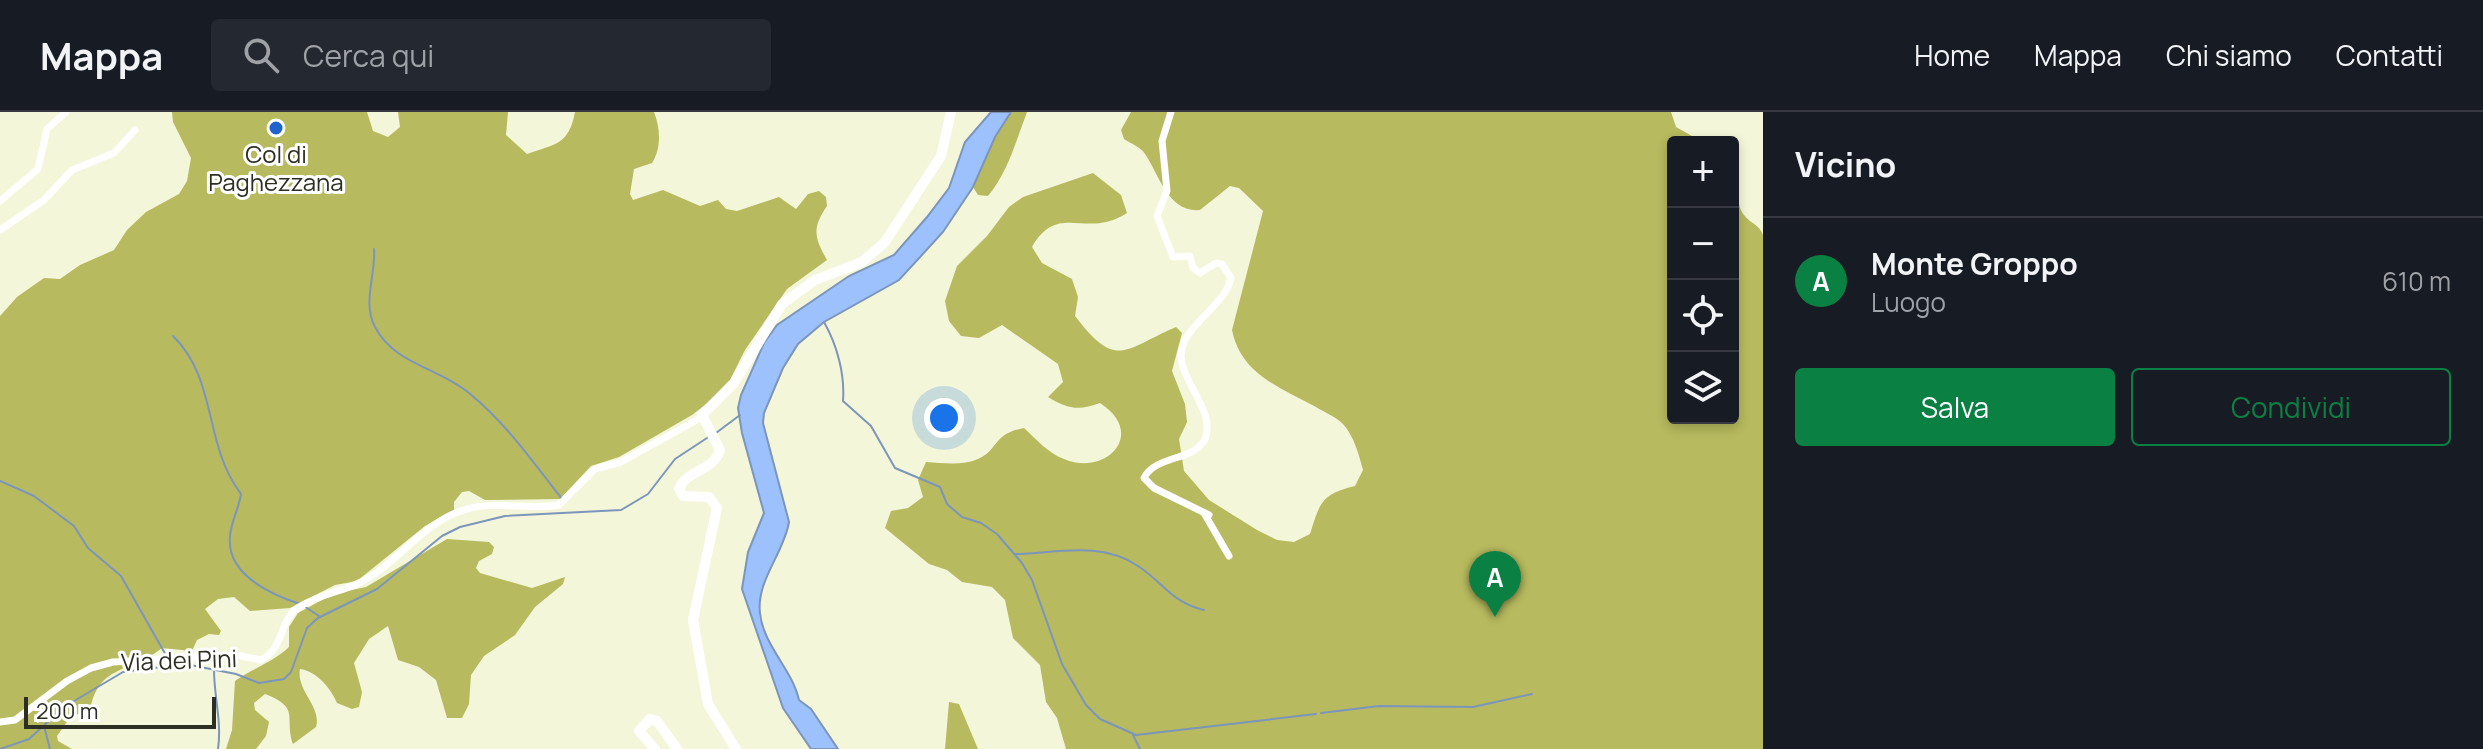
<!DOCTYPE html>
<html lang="it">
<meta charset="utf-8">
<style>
body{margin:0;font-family:Manrope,sans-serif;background:#242831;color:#f1f3f6}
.controls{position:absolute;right:24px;top:24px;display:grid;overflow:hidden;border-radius:8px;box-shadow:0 4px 12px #0003}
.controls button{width:72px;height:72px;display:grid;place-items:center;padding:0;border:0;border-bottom:2px solid #363941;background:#171b24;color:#f1f3f6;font:40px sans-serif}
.scale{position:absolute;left:24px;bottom:20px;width:192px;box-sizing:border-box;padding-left:8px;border:4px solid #2e2f24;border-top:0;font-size:22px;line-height:28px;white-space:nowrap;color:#2e2f24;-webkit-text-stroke:6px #fff;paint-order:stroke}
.you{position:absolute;left:944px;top:306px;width:28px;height:28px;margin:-20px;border:6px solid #fff;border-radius:50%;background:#1a73e8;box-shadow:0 0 0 12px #1a73e833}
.badge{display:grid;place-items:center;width:52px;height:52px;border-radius:50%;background:#0b8043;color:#fff;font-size:26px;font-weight:700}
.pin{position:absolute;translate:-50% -66px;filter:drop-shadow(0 2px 4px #0008)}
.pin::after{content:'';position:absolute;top:42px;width:28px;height:24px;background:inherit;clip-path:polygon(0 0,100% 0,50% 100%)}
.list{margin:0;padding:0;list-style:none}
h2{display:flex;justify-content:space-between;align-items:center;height:104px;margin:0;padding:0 32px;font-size:34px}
h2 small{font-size:26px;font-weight:400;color:#9ea1a6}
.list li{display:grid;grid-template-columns:52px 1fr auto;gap:24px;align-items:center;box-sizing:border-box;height:128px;padding:0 32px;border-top:2px solid #363941}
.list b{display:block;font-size:30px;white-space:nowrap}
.list p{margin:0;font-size:26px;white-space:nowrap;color:#9ea1a6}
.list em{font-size:26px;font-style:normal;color:#9ea1a6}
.actions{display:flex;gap:16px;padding:24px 32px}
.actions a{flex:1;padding:18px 0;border:2px solid #0b8043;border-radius:8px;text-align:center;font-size:28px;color:#0b8043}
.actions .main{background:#0b8043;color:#fff}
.icon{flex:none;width:44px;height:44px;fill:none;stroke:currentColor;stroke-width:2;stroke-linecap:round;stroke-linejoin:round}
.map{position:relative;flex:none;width:1763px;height:637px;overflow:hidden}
header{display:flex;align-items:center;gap:48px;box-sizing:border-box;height:112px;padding:0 40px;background:#171b24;border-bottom:2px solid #363941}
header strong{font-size:38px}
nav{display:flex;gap:44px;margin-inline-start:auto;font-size:28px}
.search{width:560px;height:72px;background:#242831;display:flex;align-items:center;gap:20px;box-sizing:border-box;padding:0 28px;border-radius:8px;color:#9ea1a6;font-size:30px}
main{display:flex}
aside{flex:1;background:#171b24}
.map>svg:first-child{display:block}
</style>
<header>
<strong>Mappa</strong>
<div class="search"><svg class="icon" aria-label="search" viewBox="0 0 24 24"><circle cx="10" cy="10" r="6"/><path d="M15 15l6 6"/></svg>Cerca qui</div>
<nav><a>Home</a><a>Mappa</a><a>Chi siamo</a><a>Contatti</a></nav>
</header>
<main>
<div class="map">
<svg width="1763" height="637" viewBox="0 0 1763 637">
<rect width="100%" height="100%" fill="#f4f6d9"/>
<g fill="#b7ba5e">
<path d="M172,0h195l6,19 15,6 12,-10 -2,-15h110l-2,23 21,19c28,-10 42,-9 48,-42h79c6,15 8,36 -2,51l-18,6 -4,25 3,6 30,-10 37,16 18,-6 8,9 11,2 42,-14 17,12 12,-15 11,-3 7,6 1,9c-15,22 -13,31 0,54l-40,29 -42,61 -15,30 -20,21 -18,14 -73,42 -28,9 -31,33 -75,1 -16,-9 -7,1 -8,10v8l-29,16 -68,55 -22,4 -45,23 -40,3 -16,-14 -16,2 -13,10 16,22 -2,4 -10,-1 -12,6 -5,11 -30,-3c-33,26 -64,16 -72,63l-19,5 -14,20 1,5 14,8h-72v-433l17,-19 27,-19 16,1 20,-14 34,-15 13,-20 19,-18 33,-18 8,-13 4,-23 -18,-36z"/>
<path d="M1011,0h16c-11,29 -19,60 -39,84l-10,-1 -5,-8 22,-50z"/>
<path d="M1131,0h540l5,15 16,9 2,6h-21v276h60v-242c9,12 1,26 11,39 7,9 15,9 19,20v514h-697l-9,-31 -11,-16 -6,-37 -27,-27 -8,-38 -13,-13 -30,-5 -15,-12 -18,-6 -44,-36 6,-17 17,-3 15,-11 -5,-17 8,-18c17,1 36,4 52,-3 21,-9 14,-25 46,-31 12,11 24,25 40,31 43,18 83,-26 36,-56 -21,8 -33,6 -52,-6l15,-15 -5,-18 -56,-39 -23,13 -18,-2 -12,-15 -4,-20 12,-35 30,-30 22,-29 14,-10 70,-24 28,22 6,18c-41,27 -69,-12 -95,34l10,16 30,16 6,18 -3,19c42,55 49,33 101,11l6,6 -10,38 13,33 2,18 -8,17 5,32 25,29 48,30 20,10 17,2 16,-8c10,-31 11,-40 45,-48l8,-16c-4,-15 -9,-34 -20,-46 -7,-7 -19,-12 -27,-17 -37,-20 -75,-33 -84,-77l31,-119 -24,-23 -9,-2 -30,24c-32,3 -41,-36 -55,-56 -4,-7 -14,-10 -21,-15l-3,-9z"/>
<path d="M447,427l42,3 5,5 -2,7 -13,7 -3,7 4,5 52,15 33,-11 -2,7 -28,23 -20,28 -31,21 -13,19 -2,29 -7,14h-15l-11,-38 -17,-13 -21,-7 -10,-34 -19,13 -15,24 8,29 -3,15 -7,2 -15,-6c-6,-14 -20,-32 -37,-34 -4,22 22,37 16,58l-23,17c-9,-27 8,-36 -28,-50l-11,9 1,7 14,12 -3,14 -10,13h-30l6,-19 3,-49c18,-13 37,-18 54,-34v-20l9,-14 35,-19 33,-7z"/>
<path d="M949,590l10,2 19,45h-33z"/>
</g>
<path fill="#9dc1fc" stroke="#7c95bb" stroke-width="2" d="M991,0h20l-16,25 -22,50 -30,45 -44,48 -75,42 -26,22 -15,24 -19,45 -1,10 26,99c-5,31 -33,59 -29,91 3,32 32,56 39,87l12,9 27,40h-27l-28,-41 -41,-119 6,-37 16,-39 -22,-80 -4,-25 3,-13 23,-52 13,-18 72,-49 45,-21 33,-38 22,-29 16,-46z"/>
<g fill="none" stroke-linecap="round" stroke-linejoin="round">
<g stroke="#7c95bb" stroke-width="2">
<path d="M374,137c2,26 -12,53 1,78 20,38 63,40 94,66 37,30 64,69 93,106"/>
<path d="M824,210c13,23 21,52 19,79l28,25 24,42 45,19 7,17 15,13 19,6 16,11 25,29 10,17 30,84 24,41 14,14 36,16 180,-21"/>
<path d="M173,224c45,44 30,108 68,158 -2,14 -10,28 -11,42 -4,38 40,58 70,68"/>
<path d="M716,321l24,-18"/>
<path d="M0,369l34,15 40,30 14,22 33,28 46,81"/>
<path d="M1016,442c41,-1 85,-13 122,12 26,17 33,36 66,44"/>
<path d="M304,494l15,10"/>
<path d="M214,558c0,27 8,52 4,79"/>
<path d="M1321,601l58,-7 94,1 59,-13"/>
<path d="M44,614l6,23"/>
<path d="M1133,623l7,14"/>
<path d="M0,637l29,-10 35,-32 59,-35 62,-8 51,10 23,9 25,-4 7,-7 16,-44 11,-10 59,-29 65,-53 18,-9 45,-11 116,-6 27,-16 27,-35 32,-21"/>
</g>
<g stroke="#fff" stroke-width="7">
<path d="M1171,0l-9,29 5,50 -10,25 16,41 17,-1 3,12 7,5 16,-10 6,1 9,14c-6,29 -50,48 -50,78 1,27 35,56 24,83 -10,22 -50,16 -61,39l10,10 55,27"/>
<path d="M0,89l38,-32 9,-40 19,-17"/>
<path d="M0,118l44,-30 28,-30 42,-17 21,-23"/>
<path d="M1204,401l25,43"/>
<path d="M0,610l15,-2 52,-39 24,-13 22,-6 123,-7 25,5c24,-12 17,-39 38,-53 21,-13 42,-15 62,-25 39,-20 62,-61 106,-73 29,-8 62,1 92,-4l36,-36 26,-7 81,-45"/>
</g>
<g stroke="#fff" stroke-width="10">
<path d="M655,637l-16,-18 11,-12 7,2 20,28"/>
<path d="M736,637l-28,-45 -15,-84 24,-112 -8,-11 -26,-1 -4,-7c8,-20 34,-17 41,-39l-18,-35 32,-32 48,-79 33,-24 47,-18 23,-20 56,-86 10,-44"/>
</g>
</g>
<circle fill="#1e63ce" stroke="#fff" stroke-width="3" cx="276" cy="16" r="8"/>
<g text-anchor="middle" stroke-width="6" stroke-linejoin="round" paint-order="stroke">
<g font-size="24" fill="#2e2f24" stroke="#fff">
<text x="276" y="51">Col di<tspan x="276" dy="28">Paghezzana</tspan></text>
</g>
<g font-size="24" fill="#2e2f24" stroke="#fff">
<text transform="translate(179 549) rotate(-2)" y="8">Via dei Pini</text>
</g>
</g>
</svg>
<div class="controls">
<button>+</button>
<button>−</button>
<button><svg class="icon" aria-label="locate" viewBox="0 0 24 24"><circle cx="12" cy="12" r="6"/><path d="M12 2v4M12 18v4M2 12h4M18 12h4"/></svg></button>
<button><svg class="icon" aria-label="layers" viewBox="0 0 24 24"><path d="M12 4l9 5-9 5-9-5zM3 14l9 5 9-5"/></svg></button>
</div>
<div class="scale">200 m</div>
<div class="you"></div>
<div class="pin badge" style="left:1495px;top:505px">A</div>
</div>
<aside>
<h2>Vicino<small></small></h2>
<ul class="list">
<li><span class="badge">A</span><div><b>Monte Groppo</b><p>Luogo</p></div><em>610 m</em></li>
</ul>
<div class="actions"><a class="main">Salva</a><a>Condividi</a></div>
</aside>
</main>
